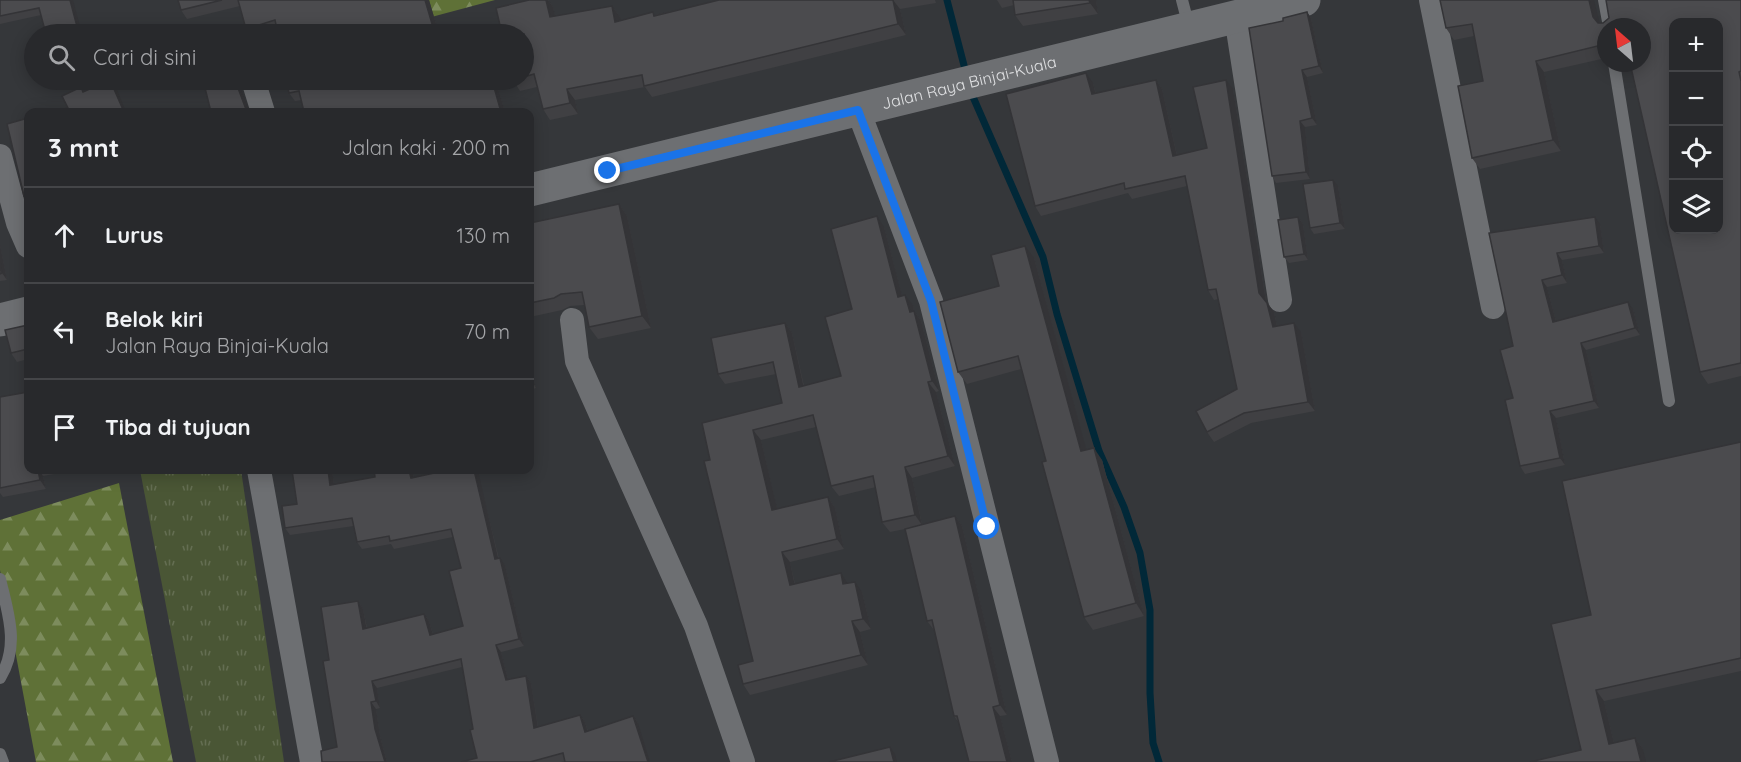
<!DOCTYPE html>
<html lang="id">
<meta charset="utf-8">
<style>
body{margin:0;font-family:Quicksand,sans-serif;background:#303134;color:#f1f3f6}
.controls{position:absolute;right:18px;top:18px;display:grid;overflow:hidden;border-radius:12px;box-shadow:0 3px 15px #0003}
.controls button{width:54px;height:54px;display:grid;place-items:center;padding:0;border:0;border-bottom:2px solid #444548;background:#28292c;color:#f1f3f6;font:30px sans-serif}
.compass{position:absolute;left:1597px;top:18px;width:54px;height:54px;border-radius:50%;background:#28292c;box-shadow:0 3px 15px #0003;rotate:332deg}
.stop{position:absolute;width:18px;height:18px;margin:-14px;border:4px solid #1a73e8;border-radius:50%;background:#fff}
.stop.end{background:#1a73e8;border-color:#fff;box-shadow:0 2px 6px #0008}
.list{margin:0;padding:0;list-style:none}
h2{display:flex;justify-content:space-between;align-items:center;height:78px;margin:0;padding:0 24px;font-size:26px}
h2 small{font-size:20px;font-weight:400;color:#a5a6a9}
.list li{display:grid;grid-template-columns:39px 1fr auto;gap:18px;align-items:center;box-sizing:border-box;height:96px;padding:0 24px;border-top:2px solid #444548}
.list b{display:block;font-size:22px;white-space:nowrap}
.list p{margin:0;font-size:20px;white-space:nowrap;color:#a5a6a9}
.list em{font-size:20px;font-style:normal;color:#a5a6a9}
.icon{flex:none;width:33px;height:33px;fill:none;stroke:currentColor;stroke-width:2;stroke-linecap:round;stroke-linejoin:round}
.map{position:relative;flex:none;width:1741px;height:762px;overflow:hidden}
.search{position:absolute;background:#28292c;box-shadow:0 3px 15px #0003;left:24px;top:24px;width:510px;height:66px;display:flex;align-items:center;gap:15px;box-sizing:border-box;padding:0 21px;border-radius:33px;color:#a5a6a9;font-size:22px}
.panel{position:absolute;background:#28292c;box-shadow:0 3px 15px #0003;left:24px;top:108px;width:510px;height:366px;border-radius:12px}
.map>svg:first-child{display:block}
</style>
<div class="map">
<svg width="1741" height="762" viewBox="0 0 1741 762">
<defs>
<pattern id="grass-tufts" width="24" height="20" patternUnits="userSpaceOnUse" patternTransform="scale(1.5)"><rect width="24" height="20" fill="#4a5635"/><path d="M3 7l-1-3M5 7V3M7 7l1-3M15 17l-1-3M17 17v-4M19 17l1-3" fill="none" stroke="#646e52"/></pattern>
<pattern id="forest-firs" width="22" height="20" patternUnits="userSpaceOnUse" patternTransform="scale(1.5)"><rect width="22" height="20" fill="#5f7137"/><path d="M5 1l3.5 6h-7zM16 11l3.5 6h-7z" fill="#7d8c5d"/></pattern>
</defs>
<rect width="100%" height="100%" fill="#35373a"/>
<path fill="url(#grass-tufts)" d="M140,470h101l43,292h-88z"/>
<g fill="url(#forest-firs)">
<path d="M404,0h91l-86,23z"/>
<path d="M119,483l54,279h-137l-36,-192v-50z"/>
</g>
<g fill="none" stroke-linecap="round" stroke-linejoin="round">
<g stroke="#012838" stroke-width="7">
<path d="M947,0l19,73"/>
<path d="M970,90l73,167 14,57 42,137 25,56 16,46 10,57v83l3,50 6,19"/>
</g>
<g stroke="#6d6f72" stroke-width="12">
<path d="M1182,0l7,27"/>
<path d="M1604,0l5,27"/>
<path d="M1614,63l55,338"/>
<path d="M0,579c8,34 20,67 0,99"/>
<path d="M0,754l3,8"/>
</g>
<g stroke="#6d6f72" stroke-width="24">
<path d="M1431,0l62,307"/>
<path d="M1236,17l44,283"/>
<path d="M253,80l10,32"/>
<path d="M858,110l73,191 116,461"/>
<path d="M0,156l18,67 10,23"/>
<path d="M572,320l5,41 119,265 47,136"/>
<path d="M259,470l53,292"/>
</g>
<g stroke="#6d6f72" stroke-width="33">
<path id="s1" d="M530,190l774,-190"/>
<path d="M0,320l28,-7"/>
</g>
</g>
<g fill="#404043">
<path d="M0,0h73l-32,15 -41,9z"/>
<path d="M178,0h251l10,34h-161l-1,-4 -16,4h-11l-4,-5 -6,-23 -53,13 -6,-9z"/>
<path d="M529,0h19l5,7 2,9 57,-10 8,11v3l35,-5 64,-15h216l1,3 -36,6 6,26 -254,62 -7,-10 -70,13 3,14 -28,6 -7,-11 -6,-22 -17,4 -7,-11h11v-46z"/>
<path d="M997,0h99l2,14 -75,12 -8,-11 -1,-10 -12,3z"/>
<path d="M1440,0l163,23 6,-5 132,-18v376l-33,8 -8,-12 -58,-345h-36v31l-62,14 17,79 -81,18 -8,-11 11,-77 -9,-45 -20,4 -8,-12z"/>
<path d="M1307,12l4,6 12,55 -16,4 10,48 -12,2 5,52 -34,4 -4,-7z"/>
<path d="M286,80h166l2,7 26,-7h13l4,5 8,27h-201l-3,-12 -6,1 -6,-8z"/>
<path d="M1156,80l6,9 15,66 30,-7 26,-59 33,212 8,11 3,14 24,6 14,79 -64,12 -37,19 -7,-10 30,-43 -19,-90 -4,1 -6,-10 -21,-104 -55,13 -4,-6 -87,23 -6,-10 58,-123 3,11z"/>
<path d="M28,118v85l-4,-7z"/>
<path d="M1338,186l7,43 -31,5 -4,-6z"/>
<path d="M619,204l8,12 24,112 -53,11 -9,-12 -4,-22 -15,1 -8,4 -32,7v-94z"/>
<path d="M1298,217l5,7 5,36 -19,3 -5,-6z"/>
<path d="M1600,224l4,29 -42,7 5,23 -20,4 9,34 77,-12 7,26 -54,15 13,58 -43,10 9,47 -40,9 -5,-8 -7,-68v-52l-24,-113z"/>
<path d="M884,227l18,69 11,9 1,6 7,10 18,70 -3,1 19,74 -43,12 10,46 33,-8 7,10 45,189 -7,1 12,46h-43l-10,-39 -5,-7 -20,-86 -7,-9 -22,-92 -15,3 -8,-10 -6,-35 -37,9 -8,-10 -15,-59 -55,13 16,69 51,-12 7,11 9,41 -54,13 5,22 52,-1 15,9 9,37 -11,3 8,33 -118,30 -7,-11 10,-23 -43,-201 72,-57 -6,-29 -51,10 -7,-10 67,-51 7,10 12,53 37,-10 11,-67z"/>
<path d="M0,245l7,35 -7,1z"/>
<path d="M1034,258l52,192 16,10 42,156 -51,14 -9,-13 -38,-156 -25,-92 -54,15 -9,-12 41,-86z"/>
<path d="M28,325v34l-11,3 -6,-9z"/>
<path d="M530,365l6,23 -6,2z"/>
<path d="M0,397l28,73h42l1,1 -28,5 3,13 -43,8 -3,-4z"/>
<path d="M1741,442v229l-137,30 10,42 21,-5 8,11 -62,1 10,-135z"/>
<path d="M332,470l2,14 41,-7 38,-3 1,3 34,-7h29l22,89 6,6 19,81 -23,6 7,27 18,-3 5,7 7,44 42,-12 5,7 3,9 45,-15 5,7 -73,38 -4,1h-100l16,-4 -4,-29 -11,-62 -85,21 3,20 -4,1 4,27 7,26h-65l15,-15 -8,-87 29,-59 5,8 4,19 57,-14 5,7 4,13 30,-8 -2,-58 -8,-31 -59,12 -3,-5 -29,5 -5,-7 -3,-16 -64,9 -5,-7 12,-24z"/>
</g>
<g fill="#343437">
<path d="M70,0h3l9,34h-3z"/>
<path d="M425,0h4l10,34h-4z"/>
<path d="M546,0h2l5,7 5,21 -8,-11z"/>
<path d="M893,0l7,9 6,26 -8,-11z"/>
<path d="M1089,0h7l2,14 -8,-11z"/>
<path d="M1589,0h5l7,29 -8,-12z"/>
<path d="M612,6l8,11 3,16 -8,-11z"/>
<path d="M1307,12l4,6 12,55 -4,-7z"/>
<path d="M1536,61l8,11 17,79 -8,-11z"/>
<path d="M1302,70l5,7 10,48 -5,-7z"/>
<path d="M1086,73l7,10 5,21 -6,-10z"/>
<path d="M110,80l6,7 10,25h-2z"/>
<path d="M235,80h5l-1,4 11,28h-3z"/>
<path d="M448,80h4l5,17 -6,-9z"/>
<path d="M492,80h1l4,5 8,27h-4z"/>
<path d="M1156,80l6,9 17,76 -6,-9z"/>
<path d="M1226,80l7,9 33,213 -7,-9z"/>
<path d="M567,89l8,11 3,14 -8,-11z"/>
<path d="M1300,121l5,6 5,52 -4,-7z"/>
<path d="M1333,180l5,6 7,43 -5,-6z"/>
<path d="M619,204l8,12 24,112 -9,-12z"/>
<path d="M877,216l7,11 21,80 -7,-10z"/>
<path d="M1298,217l5,7 5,36 -4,-6z"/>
<path d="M1595,217l5,7 4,29 -5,-7z"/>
<path d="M0,245l7,35 -5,-7 -2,-11z"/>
<path d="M1025,246l9,12 56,205 -9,-12z"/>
<path d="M1557,253l5,7 5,23 -5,-8z"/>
<path d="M1542,280l5,7 11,42 -5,-7z"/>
<path d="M905,295l8,10 1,6 7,10 18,70 -7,-10z"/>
<path d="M1628,302l5,7 7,26 -5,-7z"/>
<path d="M1267,303l7,9 5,24 -6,-9z"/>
<path d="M785,323l7,10 14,65 -7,-11z"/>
<path d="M1294,323l7,9 14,79 -7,-9z"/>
<path d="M1581,343l5,7 13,58 -5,-7z"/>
<path d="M530,365l6,23 -4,-7 -2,-7z"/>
<path d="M928,382l8,10 19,74 -7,-10z"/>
<path d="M1550,411l6,7 9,47 -5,-7z"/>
<path d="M753,430l8,10 19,81 -8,-11z"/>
<path d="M1094,448l8,12 42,156 -8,-13z"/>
<path d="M905,467l7,11 10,47 -7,-10z"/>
<path d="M38,470h1l4,6 3,13 -6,-9z"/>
<path d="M328,470h4l3,22 -5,-7z"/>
<path d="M409,470h1l3,4 3,11 -5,-7z"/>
<path d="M474,470h3l1,1 22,95 -5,-7z"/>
<path d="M828,497l7,11 9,41 -7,-10z"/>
<path d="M955,516l7,10 45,189 -7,-10z"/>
<path d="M782,552l8,10 7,34 -7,-11z"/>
<path d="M500,558l5,7 19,81 -5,-7z"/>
<path d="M841,573l7,11h-5z"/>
<path d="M855,582l7,10 9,37 -8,-10z"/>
<path d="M358,601l5,8 5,27 -5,-7z"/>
<path d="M424,614l5,7 6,21 -5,-7z"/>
<path d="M852,621l8,11 8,33 -7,-10z"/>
<path d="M496,645l5,7 9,35 -4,-7z"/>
<path d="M526,676l5,7 8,52 -5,-7z"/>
<path d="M372,681l5,7 3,20 -4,-7z"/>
<path d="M1596,690l8,11 13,55 -8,-12z"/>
<path d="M371,702l5,7 4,27 7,26h-2l-10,-33z"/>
<path d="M993,707l7,9 12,46h-5z"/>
<path d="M580,715l5,7 5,17 -5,-7z"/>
<path d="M633,716l5,7 12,39h-2z"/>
<path d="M1635,738l8,11 3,13h-5z"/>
<path d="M890,747l5,7 2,8h-3z"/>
</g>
<g fill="#4b4b4e" stroke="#343437" stroke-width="1.5" fill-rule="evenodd">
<path d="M0,0h70l9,34h-33l-7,-26 -39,8z"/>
<path d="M178,0h44l-41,10z"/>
<path d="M238,0h187l10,34h-157l-3,-14 -29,9z"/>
<path d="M529,0h17l4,17 62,-11 3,16 38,-10 1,4 65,-16h174l5,24 -254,62 -2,-11 -75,14 3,14 -27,6 -9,-35 -10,3v-43h-22l-6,-26z"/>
<path d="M1013,0h76l1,3 -75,12z"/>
<path d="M1440,0h149l4,17 5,6h5l6,-5 -3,-18h135v71l-2,1 2,9v282l-41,9 -70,-309h12v-36h-36v17l-70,17 17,79 -81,18 -14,-72 25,-5 -11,-57 -26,4zM1674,22h45v208h-45z"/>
<path d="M1307,12l12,54 -17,4 10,48 -12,3 6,51 -34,4 -23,-148 34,-7v-3z"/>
<path d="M1086,73l6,21 64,-14 17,76 34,-8 -14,-61 33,-7 33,213 8,10 6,24 21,-4 14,79 -64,11 -37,19 -11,-21 41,-22 -21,-100 -8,1 -23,-114 -60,13 -1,-6 -89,23 -29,-112z"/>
<path d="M110,80l14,32h-73l17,-4 -6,-12 19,-9 2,5z"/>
<path d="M203,80h32l12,32h-36z"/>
<path d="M286,80h162l3,8 29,-8h12l9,32h-197l-5,-21 -10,2z"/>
<path d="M28,118v77l-4,1 -17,-72z"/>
<path d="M1333,180l7,43 -30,5 -7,-44z"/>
<path d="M619,204l23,112 -53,11 -7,-35 -21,2 -7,4 -24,5v-80z"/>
<path d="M877,216l21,81 7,-2 5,17 4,-1 18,70 -4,1 20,74 -43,11 10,48 -33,7 -9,-46 -42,10 -18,-71 -60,15 19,80 56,-13 9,42 -55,13 8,33 51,-12 2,11 12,-2 8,37 -11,2 9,34 -118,29 -5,-19 15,-4 -49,-200 6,-1 -8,-37 80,-20 -9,-41 -55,12 -7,-36 74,-15 14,64 42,-11 -16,-59 27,-8 -21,-80z"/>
<path d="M1298,217l6,37 -20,3 -6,-37z"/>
<path d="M1595,217l4,29 -42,7 5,22 -20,5 11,42 75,-20 7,26 -54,15 13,58 -44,10 10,47 -40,8 -15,-66 8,-2 -13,-48 13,-4 -24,-113z"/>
<path d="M1025,246l56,205 13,-3 42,155 -52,14 -42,-155 4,-1 -28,-105 -60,16 -18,-70 59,-16 -8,-31z"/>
<path d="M0,262l2,11 -2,1z"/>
<path d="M28,325v24l-17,4 -6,-23z"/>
<path d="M28,392v78h10l2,10 -40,8v-91z"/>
<path d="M1741,442v216l-145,32 13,54 26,-6 6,24h-111l51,-12 -30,-126 40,-9 -29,-134z"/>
<path d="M292,470h36l2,15 45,-8 -1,-7h35l2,8 37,-8h26l21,89 5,-1 19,81 -23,6 10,35 20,-4 8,52 46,-13 5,17 48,-16 15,46h-83l-2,-9 -33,9h-69l16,-4 -7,-28 3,-1 -12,-70 -89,22 4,20 -5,1 4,27 10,33h-63l-1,-11 16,-4 -14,-86 6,-1 -8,-53 37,-6 5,28 61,-15 6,21 33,-9 -14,-55 12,-3 -10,-39 -61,12 -1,-5 -32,6 -5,-24 -67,10 -3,-22 15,-2z"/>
<path d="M955,516l45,189 -7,2 14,55h-38l-12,-46h-3l-22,-96 -5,1 -22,-92z"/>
<path d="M890,747l4,15h-65z"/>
</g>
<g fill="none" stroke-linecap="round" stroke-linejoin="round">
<path stroke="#1a73e8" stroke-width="8" d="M608,171l250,-61 73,191 56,226"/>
</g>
<g text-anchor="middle" stroke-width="5" stroke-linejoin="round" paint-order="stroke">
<g font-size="16" fill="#dfe0e2" stroke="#1d1f20">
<text dy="6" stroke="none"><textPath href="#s1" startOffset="452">Jalan Raya Binjai-Kuala</textPath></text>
</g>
</g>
</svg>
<div class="controls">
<button>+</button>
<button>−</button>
<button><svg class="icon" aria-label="locate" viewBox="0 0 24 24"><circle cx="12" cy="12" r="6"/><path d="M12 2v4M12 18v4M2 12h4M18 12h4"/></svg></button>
<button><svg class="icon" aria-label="layers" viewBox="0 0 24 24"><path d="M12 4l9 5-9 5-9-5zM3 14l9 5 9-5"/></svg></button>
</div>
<svg class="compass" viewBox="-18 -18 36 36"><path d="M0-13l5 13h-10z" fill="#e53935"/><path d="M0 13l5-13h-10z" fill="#a5a6a9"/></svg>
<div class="stop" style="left:987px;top:527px"></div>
<div class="stop end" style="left:608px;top:171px"></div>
<div class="search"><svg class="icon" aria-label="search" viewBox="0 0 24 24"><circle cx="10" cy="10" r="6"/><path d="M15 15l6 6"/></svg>Cari di sini</div>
<section class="panel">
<h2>3 mnt<small>Jalan kaki · 200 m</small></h2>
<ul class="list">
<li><svg class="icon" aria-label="ahead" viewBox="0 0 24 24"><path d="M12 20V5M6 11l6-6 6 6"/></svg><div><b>Lurus</b></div><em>130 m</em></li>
<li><svg class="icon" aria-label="left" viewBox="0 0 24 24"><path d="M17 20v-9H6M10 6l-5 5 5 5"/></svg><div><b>Belok kiri</b><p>Jalan Raya Binjai-Kuala</p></div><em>70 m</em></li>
<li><svg class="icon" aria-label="arrive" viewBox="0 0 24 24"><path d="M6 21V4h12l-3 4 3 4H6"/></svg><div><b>Tiba di tujuan</b></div></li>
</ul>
</section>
</div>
